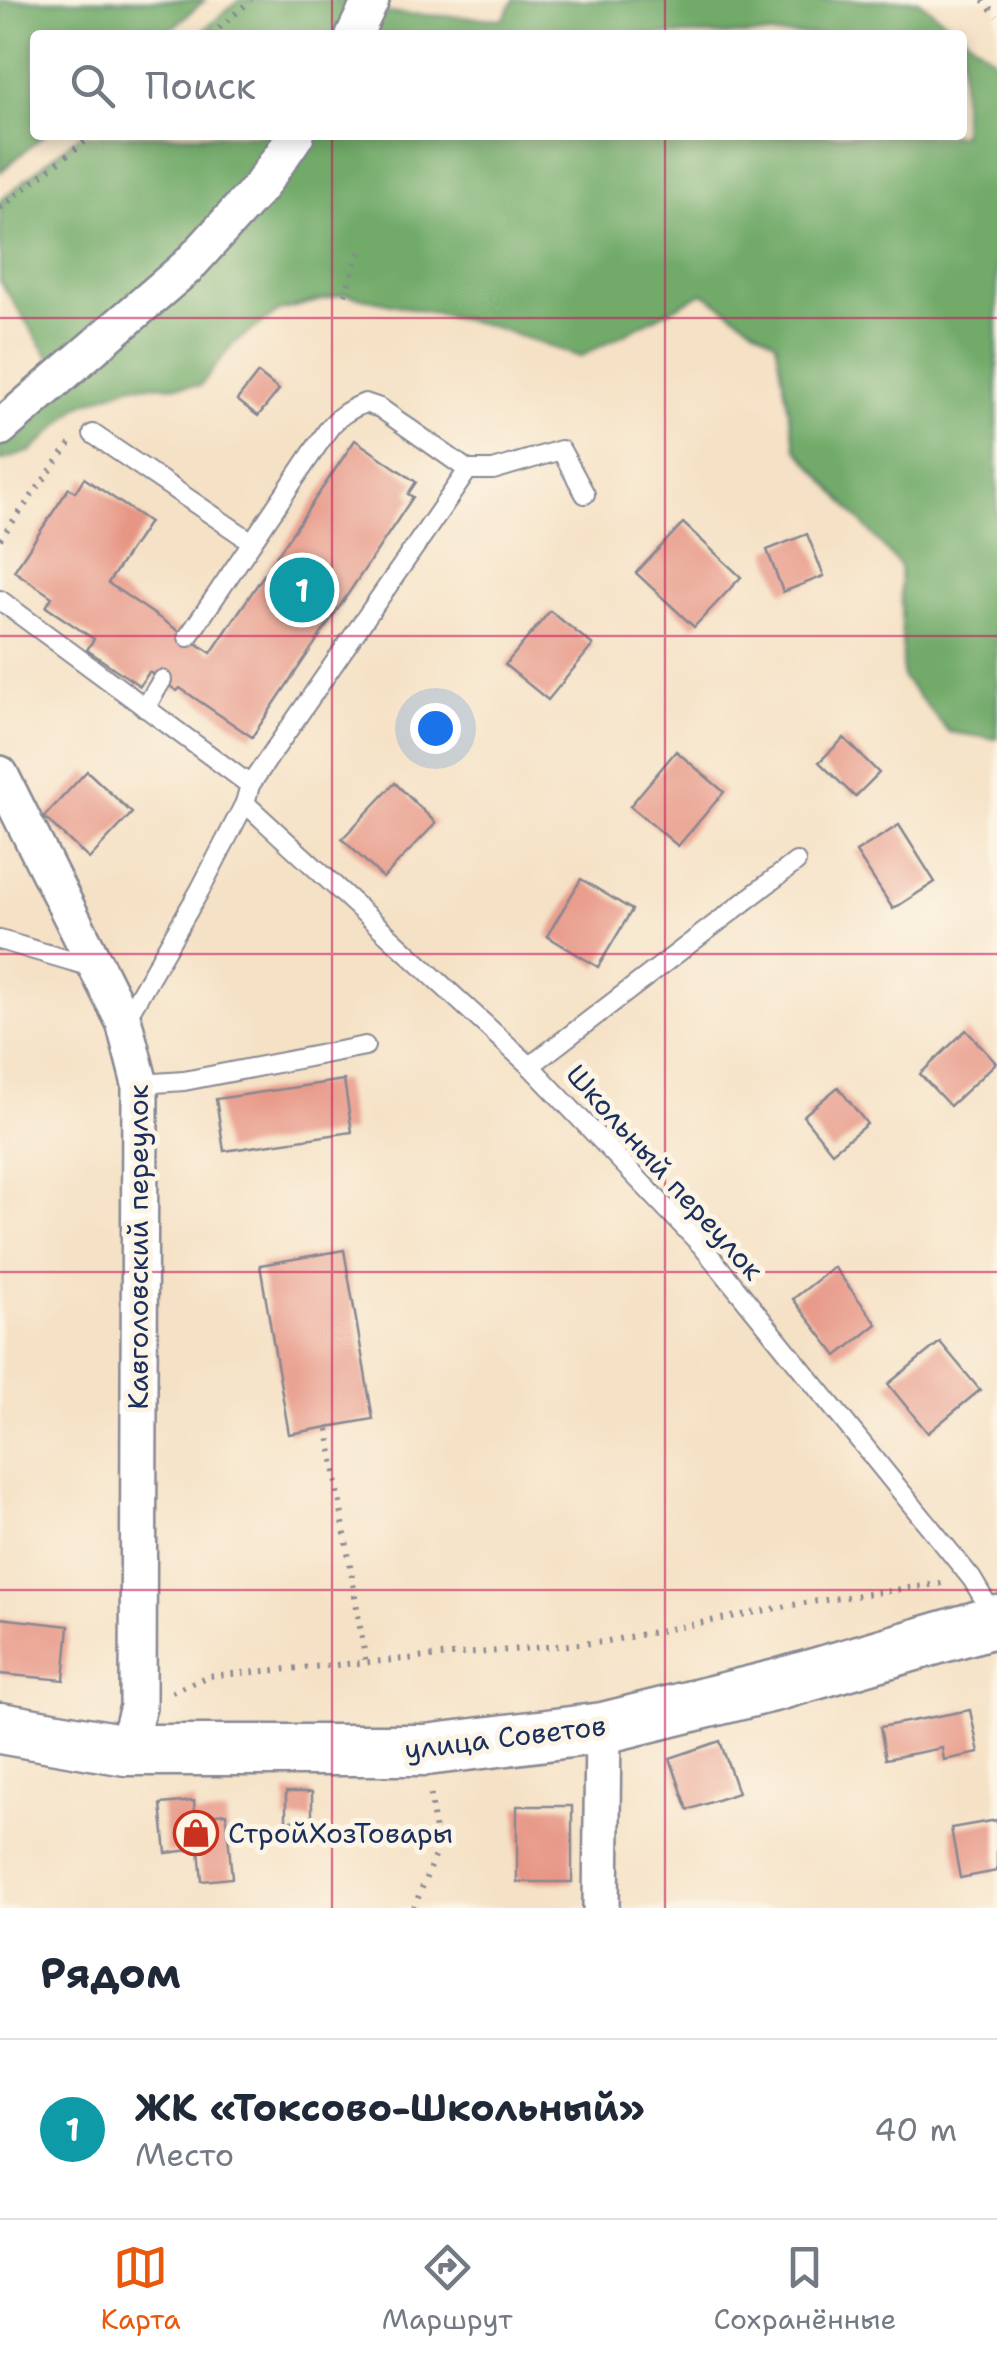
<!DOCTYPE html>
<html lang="ru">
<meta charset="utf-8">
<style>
body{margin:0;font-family:"Shantell Sans",sans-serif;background:#f6f6f7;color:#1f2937}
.you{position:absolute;left:435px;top:728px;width:35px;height:35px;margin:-25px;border:8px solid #fff;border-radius:50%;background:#1a73e8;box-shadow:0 0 0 15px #1a73e833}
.badge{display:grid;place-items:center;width:65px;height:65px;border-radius:50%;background:#ea580c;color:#fff;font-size:32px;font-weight:700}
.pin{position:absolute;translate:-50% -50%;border:5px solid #fff;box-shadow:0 2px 10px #0006}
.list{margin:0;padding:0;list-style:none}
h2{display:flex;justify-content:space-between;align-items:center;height:130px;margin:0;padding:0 40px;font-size:42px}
h2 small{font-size:32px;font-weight:400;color:#747a83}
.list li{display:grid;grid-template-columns:65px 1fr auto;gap:30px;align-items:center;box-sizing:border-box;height:180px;padding:0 40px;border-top:2px solid #e0e1e3}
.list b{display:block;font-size:38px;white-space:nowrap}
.list p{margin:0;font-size:32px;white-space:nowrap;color:#747a83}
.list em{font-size:32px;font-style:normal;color:#747a83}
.icon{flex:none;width:55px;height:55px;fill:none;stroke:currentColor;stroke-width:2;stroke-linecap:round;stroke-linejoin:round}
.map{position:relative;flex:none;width:997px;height:1908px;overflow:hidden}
.search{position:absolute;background:#fff;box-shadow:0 5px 15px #0003;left:30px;right:30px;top:30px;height:110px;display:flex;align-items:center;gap:25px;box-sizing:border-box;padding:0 35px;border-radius:10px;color:#747a83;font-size:38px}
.sheet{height:310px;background:#fff}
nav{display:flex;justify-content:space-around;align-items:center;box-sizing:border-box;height:140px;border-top:2px solid #e0e1e3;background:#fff;font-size:28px;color:#747a83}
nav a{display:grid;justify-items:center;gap:5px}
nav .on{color:#ea580c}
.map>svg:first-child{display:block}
</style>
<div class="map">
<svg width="997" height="1908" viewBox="0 0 997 1908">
<rect width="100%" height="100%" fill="#fcf5e5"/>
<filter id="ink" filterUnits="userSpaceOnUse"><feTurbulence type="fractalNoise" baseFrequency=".01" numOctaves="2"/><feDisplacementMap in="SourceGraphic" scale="20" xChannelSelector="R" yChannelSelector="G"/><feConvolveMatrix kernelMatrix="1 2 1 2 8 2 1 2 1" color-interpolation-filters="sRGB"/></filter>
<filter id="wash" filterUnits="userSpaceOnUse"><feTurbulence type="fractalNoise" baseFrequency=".0048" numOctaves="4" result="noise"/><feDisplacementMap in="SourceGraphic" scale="40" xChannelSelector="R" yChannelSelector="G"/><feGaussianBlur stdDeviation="2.25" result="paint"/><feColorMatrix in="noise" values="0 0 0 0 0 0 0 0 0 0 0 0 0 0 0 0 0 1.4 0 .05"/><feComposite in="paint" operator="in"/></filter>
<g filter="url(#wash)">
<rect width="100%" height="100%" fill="#f5e1c5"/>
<g fill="#71aa69" stroke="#466c64" stroke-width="2.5">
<path d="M0,0h205l-41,35h-129v100h9l-44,37z"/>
<path d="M239,0h148l-2,13 118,6 11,-19h404l74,57 5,7v675l-48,-7 -46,-54 -3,-112 -104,-118 -20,-106 -73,-49 -123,64 -92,-32 -143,-31 -66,17 -46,33 -33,42 -68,-1 -52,20 -48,46 -32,10v-24l65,-55 -65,-101v-80l79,-66h883v-100h-764z"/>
</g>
<g id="blocks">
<g fill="#e79585">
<path d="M258,373l21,17 -21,26 -21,-16z"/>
<path d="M355,440l61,42 -8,12 5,3 -161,240 -72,-49 -3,3 -28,-19 -9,14 -53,-36 7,-11 -48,-32 6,-10 -38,-26 55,-83 6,4 9,-14 65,44 -41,61 103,70z"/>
<path d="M683,523l58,54 -47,50 -58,-54z"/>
<path d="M807,534l17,42 -41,16 -16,-42z"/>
<path d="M550,611l43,34 -45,55 -43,-35z"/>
<path d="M844,738l35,35 -24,24 -36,-35z"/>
<path d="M676,751l48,41 -46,54 -48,-40z"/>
<path d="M87,771l45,42 -43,46 -45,-42z"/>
<path d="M395,783l41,40 -53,55 -41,-39z"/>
<path d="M899,825l36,57 -42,27 -37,-57z"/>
<path d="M581,879l51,31 -34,57 -51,-31z"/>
<path d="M966,1030l30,33 -46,43 -30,-32z"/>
<path d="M344,1080l8,52 -128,19 -8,-52z"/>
<path d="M838,1087l29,37 -35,28 -29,-36z"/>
<path d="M344,1250l29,169 -84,15 -29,-169z"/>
<path d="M834,1267l43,57 -40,32 -44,-57z"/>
<path d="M940,1342l40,48 -52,43 -40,-49z"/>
<path d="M0,1618l69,8 -5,54 -64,-6z"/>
<path d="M970,1710l9,43 -35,7 -2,-12 -56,11 -6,-32z"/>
<path d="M720,1741l18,52 -50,17 -18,-52z"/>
<path d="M286,1792h26v28l-26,1z"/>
<path d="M194,1801l1,15 31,-3 6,65 -30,3 -3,-32 -33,4 -5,-49z"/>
<rect x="517" y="1806" width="55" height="76"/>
<path d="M997,1820v51l-37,7 -9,-50z"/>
</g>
</g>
</g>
<g filter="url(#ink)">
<use href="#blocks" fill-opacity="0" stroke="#888892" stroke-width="2.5"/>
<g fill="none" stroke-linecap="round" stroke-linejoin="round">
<defs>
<g id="lane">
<path d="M93,434l159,108"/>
<path d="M0,600l250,185"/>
<path d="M188,637l139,-206c10,-14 21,-21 38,-28l15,5 88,62"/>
<path d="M145,708l17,-28"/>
<path d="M245,803l285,263 172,180 270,333 22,37"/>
<path d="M0,940l95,28"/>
<path d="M124,1022l76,-132 45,-87 5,-18 218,-315h25l68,-20 24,44"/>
<path d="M530,1066l266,-204"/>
<path d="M140,1084l44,-3 181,-35"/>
</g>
<g id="street">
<path d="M354,35l17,-35"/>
<path d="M0,428l188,-162 72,-79 36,-52"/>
<path d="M0,774l124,248 16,62 -2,623 -12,43"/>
<path d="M601,1908l2,-180"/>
</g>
<path id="secondary" d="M0,1728l126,22h300l177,-22 174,-43 220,-64"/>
</defs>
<use href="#lane" stroke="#888892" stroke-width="22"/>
<use href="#street" stroke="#888892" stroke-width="40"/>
<use href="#secondary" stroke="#888892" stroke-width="55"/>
<g stroke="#888892" stroke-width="6" stroke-dasharray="2.5 8" stroke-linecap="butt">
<path d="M983,0l14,16"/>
<path d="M211,35l40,-35"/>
<path d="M0,208l93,-73"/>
<path d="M345,294l15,-43"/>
<path d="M0,539l73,-99"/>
<path d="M328,1429l38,235"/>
<path d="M172,1692l36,-16 395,-34 195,-38 146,-21"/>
<path d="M414,1908l23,-58 -7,-61"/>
</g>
<use href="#lane" stroke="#fff" stroke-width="18"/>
<use href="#street" stroke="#fff" stroke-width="35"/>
<use href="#secondary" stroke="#fff" stroke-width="50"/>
</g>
</g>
<path fill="none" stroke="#c2185b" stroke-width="2.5" stroke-opacity="0.55" d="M332,0v35M665,0v35M332,135v1773M665,135v1773M0,318h997M0,636h997M0,954h997M0,1272h997M0,1590h997"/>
<defs>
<symbol id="shop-ring" viewBox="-11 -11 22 22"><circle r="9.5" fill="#fcf5e5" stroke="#c8321e" stroke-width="1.5"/><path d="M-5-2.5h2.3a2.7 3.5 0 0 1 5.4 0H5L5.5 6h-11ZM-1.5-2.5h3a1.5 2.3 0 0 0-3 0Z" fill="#c8321e"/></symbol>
</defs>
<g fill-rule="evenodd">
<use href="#shop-ring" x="171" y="1808" width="50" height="50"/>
</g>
<g text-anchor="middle" stroke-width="10" stroke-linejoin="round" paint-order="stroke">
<g font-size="28" fill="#1b2f5e" stroke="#fcf5e5">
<text transform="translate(665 1172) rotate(48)" y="10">Школьный переулок</text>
<text transform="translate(138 1247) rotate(-90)" y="10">Кавголовский переулок</text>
<text transform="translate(505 1737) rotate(-7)" y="10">улица Советов</text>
</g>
<g font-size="28" fill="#1b2f5e" stroke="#fcf5e5" text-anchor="start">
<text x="228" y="1843">СтройХозТовары</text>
</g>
</g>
</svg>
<div class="you"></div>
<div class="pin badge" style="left:302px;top:590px;background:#0f9aa8">1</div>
<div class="search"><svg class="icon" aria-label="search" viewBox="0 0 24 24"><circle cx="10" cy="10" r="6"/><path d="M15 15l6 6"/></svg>Поиск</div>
</div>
<section class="sheet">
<h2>Рядом<small></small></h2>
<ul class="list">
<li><span class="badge" style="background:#0f9aa8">1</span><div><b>ЖК «Токсово-Школьный»</b><p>Место</p></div><em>40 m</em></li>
</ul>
</section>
<nav>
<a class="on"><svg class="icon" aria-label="map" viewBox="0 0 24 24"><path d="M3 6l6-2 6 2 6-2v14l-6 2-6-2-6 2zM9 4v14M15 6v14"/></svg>Карта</a>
<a><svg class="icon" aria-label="directions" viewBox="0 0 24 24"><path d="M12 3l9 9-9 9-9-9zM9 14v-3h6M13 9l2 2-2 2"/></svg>Маршрут</a>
<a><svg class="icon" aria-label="saved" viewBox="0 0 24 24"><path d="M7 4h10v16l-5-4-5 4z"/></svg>Сохранённые</a>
</nav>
